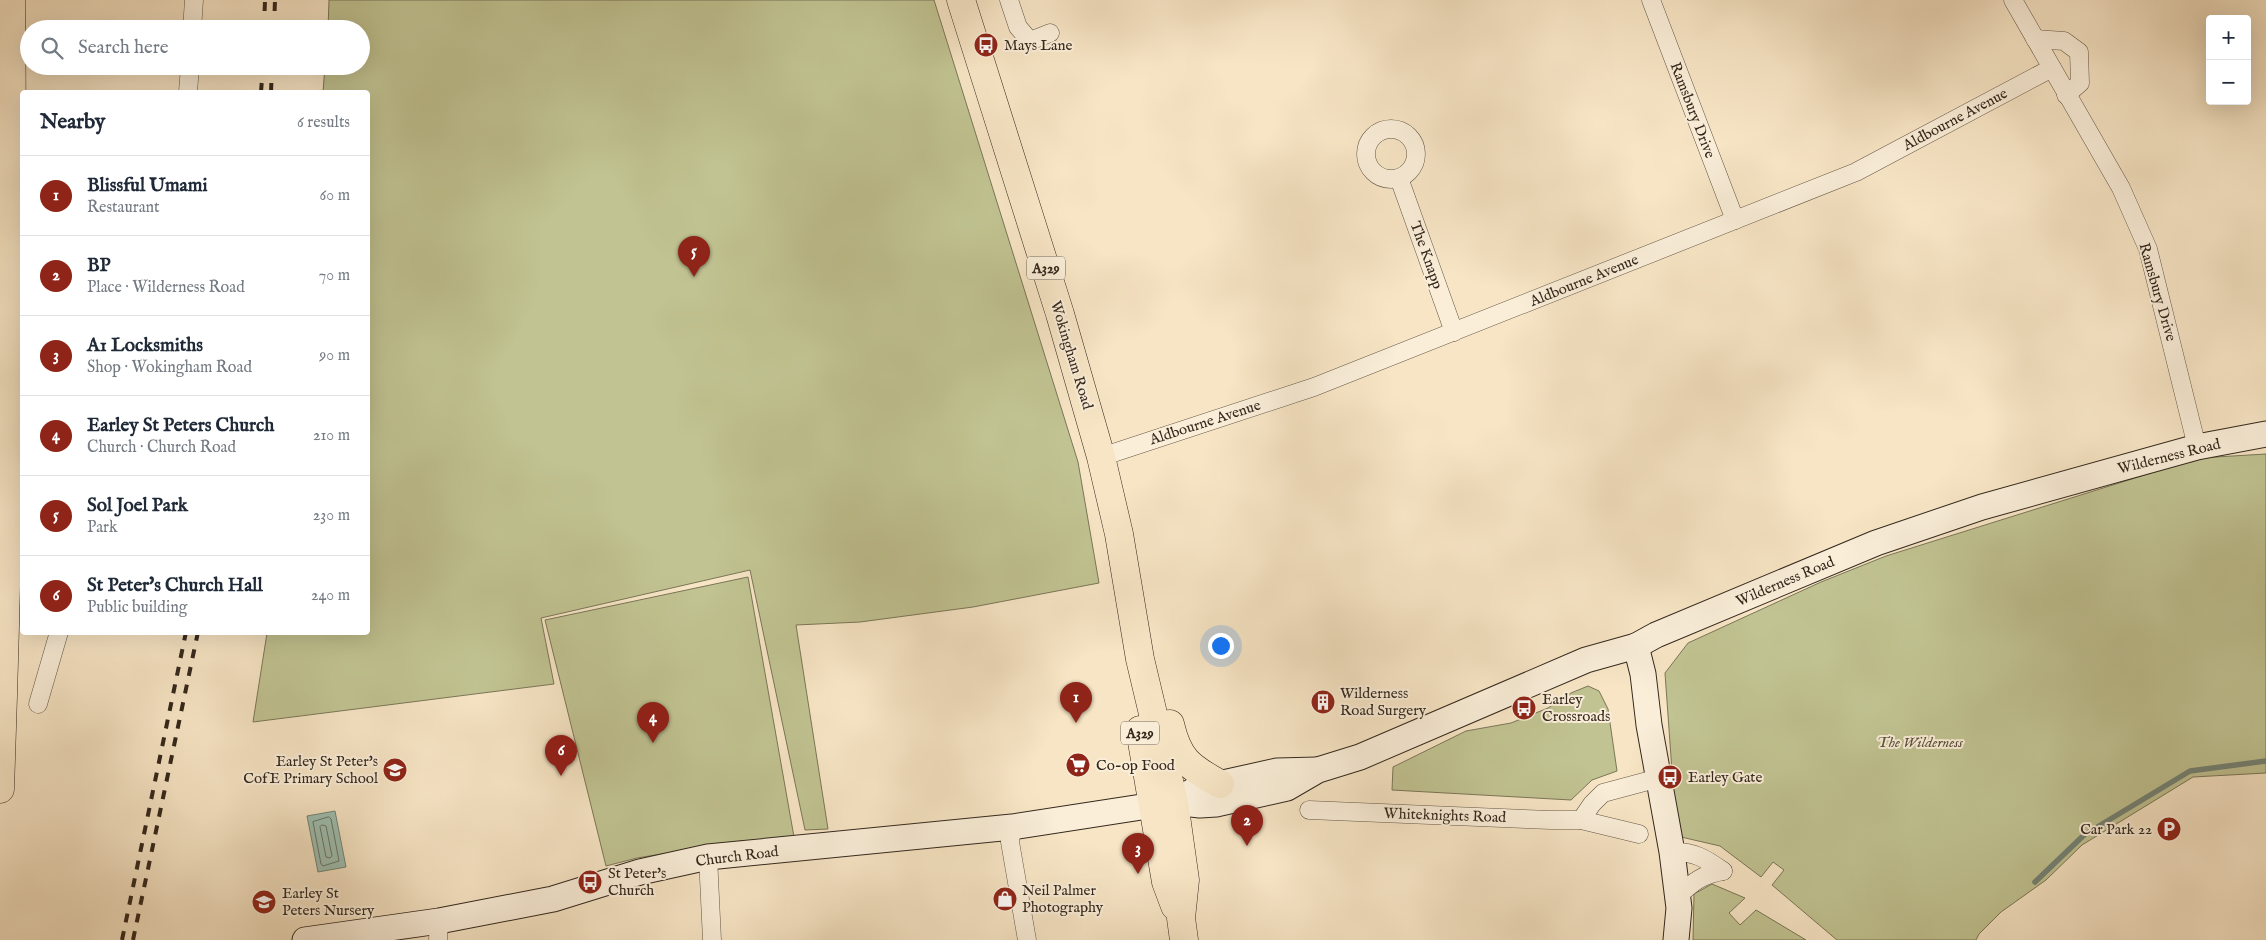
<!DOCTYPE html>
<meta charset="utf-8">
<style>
body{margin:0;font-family:"IM FELL English",serif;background:#f2f2f3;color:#1f2937}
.controls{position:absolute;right:15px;top:15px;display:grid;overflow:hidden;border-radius:5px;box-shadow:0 5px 20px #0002}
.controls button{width:45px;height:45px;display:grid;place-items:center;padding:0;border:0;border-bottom:1px solid #e0e1e3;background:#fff;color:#1f2937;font:25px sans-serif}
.you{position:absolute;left:1220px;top:645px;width:18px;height:18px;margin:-12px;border:4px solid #fff;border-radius:50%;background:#1a73e8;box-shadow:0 0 0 8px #1a73e833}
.badge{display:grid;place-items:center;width:32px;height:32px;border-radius:50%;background:#8f2418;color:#fff;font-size:16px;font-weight:700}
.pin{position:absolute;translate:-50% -41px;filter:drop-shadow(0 1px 2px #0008)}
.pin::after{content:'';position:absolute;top:26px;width:18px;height:15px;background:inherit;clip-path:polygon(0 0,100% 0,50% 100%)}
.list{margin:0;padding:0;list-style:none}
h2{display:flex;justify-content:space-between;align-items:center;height:65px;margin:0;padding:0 20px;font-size:21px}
h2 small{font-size:16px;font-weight:400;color:#747a83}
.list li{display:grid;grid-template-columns:32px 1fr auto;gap:15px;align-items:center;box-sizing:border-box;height:80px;padding:0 20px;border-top:1px solid #e0e1e3}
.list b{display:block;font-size:19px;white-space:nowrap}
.list p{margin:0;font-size:16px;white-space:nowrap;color:#747a83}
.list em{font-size:16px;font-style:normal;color:#747a83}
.icon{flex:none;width:28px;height:28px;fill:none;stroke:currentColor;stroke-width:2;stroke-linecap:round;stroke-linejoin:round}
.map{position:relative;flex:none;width:2266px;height:940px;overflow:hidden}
.search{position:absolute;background:#fff;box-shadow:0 5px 20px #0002;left:20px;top:20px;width:350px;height:55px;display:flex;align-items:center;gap:12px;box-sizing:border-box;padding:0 18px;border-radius:28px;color:#747a83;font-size:19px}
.panel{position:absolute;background:#fff;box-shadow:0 5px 20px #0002;left:20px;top:90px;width:350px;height:545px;border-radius:5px}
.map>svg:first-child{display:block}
</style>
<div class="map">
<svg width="2266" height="940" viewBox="0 0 2266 940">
<rect width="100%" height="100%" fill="#f7e5c5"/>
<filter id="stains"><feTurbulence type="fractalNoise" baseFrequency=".004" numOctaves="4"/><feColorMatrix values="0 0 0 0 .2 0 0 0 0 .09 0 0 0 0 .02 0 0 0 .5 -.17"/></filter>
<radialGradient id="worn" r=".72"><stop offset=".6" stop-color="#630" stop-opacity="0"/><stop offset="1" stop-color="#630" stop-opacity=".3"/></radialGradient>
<g fill="#c1c392" stroke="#7a7658">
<path d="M329,0h605l144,462 21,121 -126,24 -113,15 -64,3 32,204 -23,1 -55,-260 -209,48 13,66 -301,38 14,-89 101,-1v-540h-45l2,-26h36v-37h-33z"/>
<path d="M2266,454v319l-73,4 -111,68 -36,35 -45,32 -22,22 -3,6h-139l-65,-55 12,-15 -11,-8 -12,15 -41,-31 -39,-9 -6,-24 -10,-140 23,-30 133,-61 65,-26 313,-98z"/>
<path d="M748,577l46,260 -19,5 -34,-1 -104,17 -31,8 -61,-246z"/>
<path d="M1588,686l11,5 9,18 9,62 -25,9 -21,20 -179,-10 1,-23 73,-36 45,-8 37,-15 23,-15z"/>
<path d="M1712,884l33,14 -16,15 11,12 16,-15 50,30h-113l1,-46z"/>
</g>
<path fill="#9ebfb1" stroke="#748376" d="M335,811l11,56 -28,5 -11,-56z"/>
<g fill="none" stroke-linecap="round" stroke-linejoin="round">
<g stroke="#697467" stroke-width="1">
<path d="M329,817l2,2 8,42 -16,5 -2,-2 -8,-42z"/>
<path d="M322,825l4,1 6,30 -2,2 -4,-1 -6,-30z"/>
</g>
<path stroke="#748376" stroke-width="5.5" d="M2035,882l49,-47 106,-64 76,-10"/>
<defs>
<g id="street">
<path d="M1009,0l9,27 12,14 20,-8"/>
<path d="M1651,0l84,220"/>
<path d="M2013,0l108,188 27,61 49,198"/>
<path d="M192,29l2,-29"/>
<path d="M2035,39l29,2 15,11 1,31 -14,12"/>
<path d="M188,92l2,-26"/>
<circle cx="1391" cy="154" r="25"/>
<path d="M1399,178l55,154"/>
<path d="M1101,457l213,-70 542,-215 196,-104"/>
<path d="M38,704l21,-72"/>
<path d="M1309,810l242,10h30l58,14"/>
<path d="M1581,820l11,-16 11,-11 56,-15"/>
<path d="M1012,827l-2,15 17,98"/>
<path d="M1672,852c22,-1 34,7 51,19"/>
<path d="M708,857l4,83"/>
<path d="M1678,896c15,-14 25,-22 45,-25"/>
<path d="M438,940l1,-19"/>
</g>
<g id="secondary">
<path d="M1636,646l7,28 6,51 23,127 7,56 -3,32"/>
<path d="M1174,802l26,3 16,-1 71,-16 31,-18 42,-13 226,-97 50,-14 20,-11 220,-92 106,-36 215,-60 69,-13"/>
<path d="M305,940l134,-19 114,-22 87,-27 68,-15 304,-30 162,-25 22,-13 81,-18 40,-1"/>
</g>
<g id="primary">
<path d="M961,0l99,314 41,143 18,77 21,125 34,143 11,78 -4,38 3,22"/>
<path d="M1170,724c8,35 19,43 50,60"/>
<path d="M1140,730l26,152 9,24"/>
<path d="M0,789c9,-263 14,-526 11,-789"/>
</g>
</defs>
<use href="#street" stroke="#655747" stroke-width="19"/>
<use href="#secondary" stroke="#34281d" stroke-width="27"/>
<use href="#primary" stroke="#34281d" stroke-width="29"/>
<use href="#street" stroke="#faeed9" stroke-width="18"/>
<use href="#secondary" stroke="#faeed9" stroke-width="25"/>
<use href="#primary" stroke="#f7e5c5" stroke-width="28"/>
<g stroke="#34281d" stroke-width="4" stroke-dasharray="9 9" stroke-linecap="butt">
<path d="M264,29l1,-29"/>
<path d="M274,29l1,-29"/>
<path d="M261,92l2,-26"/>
<path d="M271,92l1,-26"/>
<path d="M122,940l64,-308"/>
<path d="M133,940l65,-308"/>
</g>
</g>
<defs>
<symbol id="bus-disc" viewBox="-11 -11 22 22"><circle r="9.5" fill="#8f2418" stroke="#faeed9"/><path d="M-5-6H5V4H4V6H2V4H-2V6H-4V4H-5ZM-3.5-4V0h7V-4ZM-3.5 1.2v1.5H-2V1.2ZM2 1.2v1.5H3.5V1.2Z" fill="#fff"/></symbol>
<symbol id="building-disc" viewBox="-11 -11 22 22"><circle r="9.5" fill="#8f2418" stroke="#faeed9"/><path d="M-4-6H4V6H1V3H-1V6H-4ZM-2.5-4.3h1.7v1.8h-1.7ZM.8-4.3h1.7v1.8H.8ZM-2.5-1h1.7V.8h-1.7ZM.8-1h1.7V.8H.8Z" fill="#fff"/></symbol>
<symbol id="supermarket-disc" viewBox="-11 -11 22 22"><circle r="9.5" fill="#8f2418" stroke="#faeed9"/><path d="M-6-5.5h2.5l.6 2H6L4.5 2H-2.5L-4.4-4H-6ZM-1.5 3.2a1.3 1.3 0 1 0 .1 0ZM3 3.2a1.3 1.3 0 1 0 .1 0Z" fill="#fff"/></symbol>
<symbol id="school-disc" viewBox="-11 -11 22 22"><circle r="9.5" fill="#8f2418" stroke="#faeed9"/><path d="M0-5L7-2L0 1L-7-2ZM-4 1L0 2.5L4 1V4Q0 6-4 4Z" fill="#fff"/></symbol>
<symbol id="parking-disc" viewBox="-11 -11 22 22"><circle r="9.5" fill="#8f2418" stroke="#faeed9"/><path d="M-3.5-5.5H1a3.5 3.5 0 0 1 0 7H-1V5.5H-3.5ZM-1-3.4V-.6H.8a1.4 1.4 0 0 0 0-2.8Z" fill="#fff"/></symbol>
<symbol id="shop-disc" viewBox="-11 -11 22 22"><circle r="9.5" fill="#8f2418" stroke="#faeed9"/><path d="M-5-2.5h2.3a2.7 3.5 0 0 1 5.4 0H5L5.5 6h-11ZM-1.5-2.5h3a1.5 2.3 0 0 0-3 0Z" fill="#fff"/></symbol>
</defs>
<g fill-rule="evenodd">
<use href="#bus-disc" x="972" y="31" width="28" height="28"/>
<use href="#building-disc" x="1309" y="688" width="28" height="28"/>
<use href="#bus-disc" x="1510" y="694" width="28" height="28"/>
<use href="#supermarket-disc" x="1064" y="751" width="28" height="28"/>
<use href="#school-disc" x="381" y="756" width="28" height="28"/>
<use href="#bus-disc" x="1656" y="763" width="28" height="28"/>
<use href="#parking-disc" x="2155" y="815" width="28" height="28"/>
<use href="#bus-disc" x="576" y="868" width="28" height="28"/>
<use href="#shop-disc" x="991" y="885" width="28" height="28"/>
<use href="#school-disc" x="250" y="888" width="28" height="28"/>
</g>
<g text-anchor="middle" stroke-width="4" stroke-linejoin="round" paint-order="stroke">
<g fill="#faeed9" stroke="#6f6355" stroke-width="1">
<rect x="1027" y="256.5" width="38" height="23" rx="4"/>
<rect x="1121" y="721.5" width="38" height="23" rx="4"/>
</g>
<g font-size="14" font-weight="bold" fill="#34281d">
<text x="1046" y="273">A329</text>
<text x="1140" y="738">A329</text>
</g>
<g font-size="15" fill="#34281d" stroke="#faeed9" text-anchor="start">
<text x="1004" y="50">Mays Lane</text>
<text x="1340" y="698">Wilderness<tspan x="1340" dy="17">Road Surgery</tspan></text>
<text x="1542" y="704">Earley<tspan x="1542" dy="17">Crossroads</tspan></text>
<text x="378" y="766" text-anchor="end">Earley St Peter's<tspan x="378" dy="17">CofE Primary School</tspan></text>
<text x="1096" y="770">Co-op Food</text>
<text x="1688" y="782">Earley Gate</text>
<text x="2152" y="834" text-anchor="end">Car Park 22</text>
<text x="608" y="878">St Peter's<tspan x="608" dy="17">Church</tspan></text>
<text x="1022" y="895">Neil Palmer<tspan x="1022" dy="17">Photography</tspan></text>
<text x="282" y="898">Earley St<tspan x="282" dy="17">Peters Nursery</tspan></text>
</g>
<g font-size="15" fill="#34281d" stroke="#faeed9">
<text transform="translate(1693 110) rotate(69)" y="5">Ramsbury Drive</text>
<text transform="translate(1955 119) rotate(-28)" y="5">Aldbourne Avenue</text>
<text transform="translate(1427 255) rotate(70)" y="5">The Knapp</text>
<text transform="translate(1584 280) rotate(-22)" y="5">Aldbourne Avenue</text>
<text transform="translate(2158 292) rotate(74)" y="5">Ramsbury Drive</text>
<text transform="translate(1072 355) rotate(73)" y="5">Wokingham Road</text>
<text transform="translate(1205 422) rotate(-18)" y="5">Aldbourne Avenue</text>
<text transform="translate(2169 456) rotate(-14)" y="5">Wilderness Road</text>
<text transform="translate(1785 581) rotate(-23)" y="5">Wilderness Road</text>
<text transform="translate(1445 815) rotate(2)" y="5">Whiteknights Road</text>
<text transform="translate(737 856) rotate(-7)" y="5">Church Road</text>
</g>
<g font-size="15" font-style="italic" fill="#574f3a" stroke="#faeed9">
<text x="1920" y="747">The Wilderness</text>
</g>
</g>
<rect width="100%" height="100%" filter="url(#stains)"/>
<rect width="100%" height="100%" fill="url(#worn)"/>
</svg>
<div class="controls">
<button>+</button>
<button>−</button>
</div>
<div class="you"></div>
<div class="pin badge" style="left:1076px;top:723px">1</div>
<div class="pin badge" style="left:1247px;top:846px">2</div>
<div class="pin badge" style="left:1138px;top:874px">3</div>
<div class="pin badge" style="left:653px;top:743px">4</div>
<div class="pin badge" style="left:694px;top:277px">5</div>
<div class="pin badge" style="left:561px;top:776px">6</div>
<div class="search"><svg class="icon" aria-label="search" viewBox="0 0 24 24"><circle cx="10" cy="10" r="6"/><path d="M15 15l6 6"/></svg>Search here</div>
<section class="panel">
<h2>Nearby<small>6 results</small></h2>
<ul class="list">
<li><span class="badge">1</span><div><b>Blissful Umami</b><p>Restaurant</p></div><em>60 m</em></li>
<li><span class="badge">2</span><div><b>BP</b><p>Place · Wilderness Road</p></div><em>70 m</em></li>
<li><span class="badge">3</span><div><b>A1 Locksmiths</b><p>Shop · Wokingham Road</p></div><em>90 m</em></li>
<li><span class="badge">4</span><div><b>Earley St Peters Church</b><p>Church · Church Road</p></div><em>210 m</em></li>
<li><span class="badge">5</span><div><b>Sol Joel Park</b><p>Park</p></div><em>230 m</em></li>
<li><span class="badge">6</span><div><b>St Peter's Church Hall</b><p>Public building</p></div><em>240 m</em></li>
</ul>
</section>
</div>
